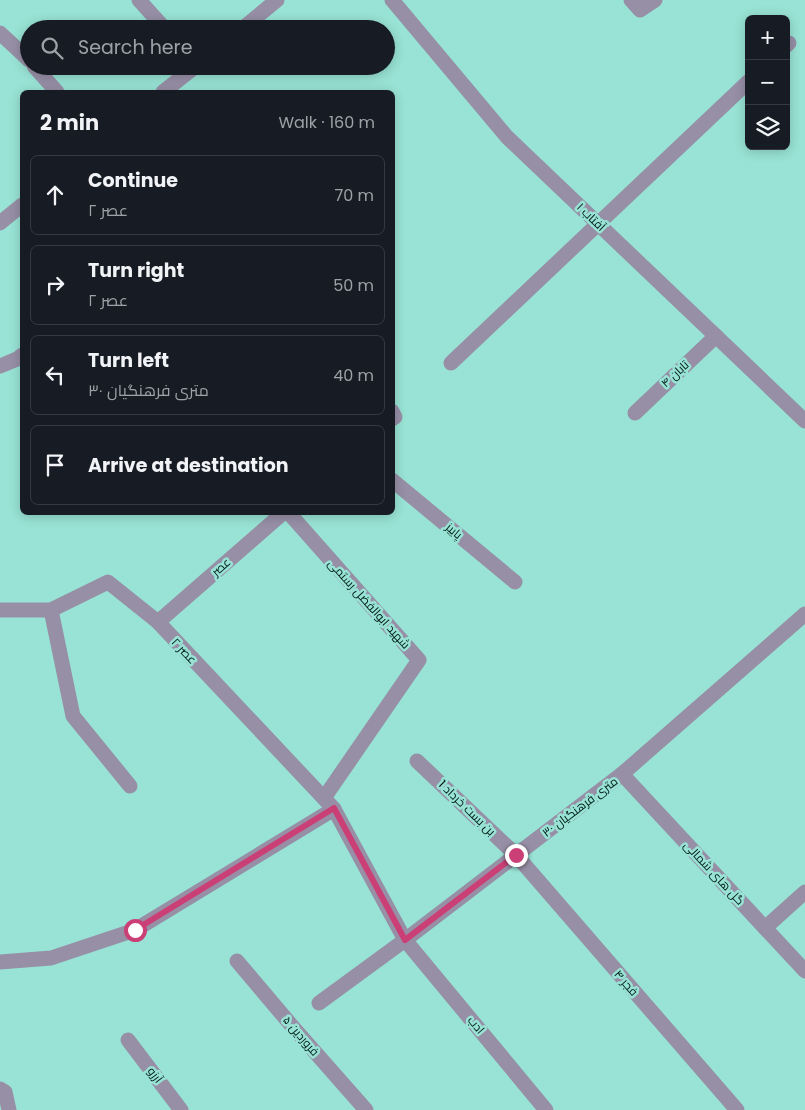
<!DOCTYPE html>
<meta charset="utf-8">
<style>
body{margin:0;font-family:Poppins,Cairo,sans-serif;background:#242831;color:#f1f3f6}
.controls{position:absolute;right:15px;top:15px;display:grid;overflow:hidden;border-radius:8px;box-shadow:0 2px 12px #0003}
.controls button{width:45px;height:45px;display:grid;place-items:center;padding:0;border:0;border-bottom:1px solid #363941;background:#171b24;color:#f1f3f6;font:25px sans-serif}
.stop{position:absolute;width:15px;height:15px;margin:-11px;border:4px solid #ca4076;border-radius:50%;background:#fff}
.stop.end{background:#ca4076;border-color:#fff;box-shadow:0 1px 5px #0008}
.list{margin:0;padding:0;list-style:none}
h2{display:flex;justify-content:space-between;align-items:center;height:65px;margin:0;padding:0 20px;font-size:21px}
h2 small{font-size:16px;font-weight:400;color:#9ea1a6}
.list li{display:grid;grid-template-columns:32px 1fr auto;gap:15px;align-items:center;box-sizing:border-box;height:80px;margin:0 10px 10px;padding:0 10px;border:1px solid #363941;border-radius:8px}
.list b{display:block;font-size:19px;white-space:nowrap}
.list p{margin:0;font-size:16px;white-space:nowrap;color:#9ea1a6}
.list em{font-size:16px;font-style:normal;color:#9ea1a6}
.icon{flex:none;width:28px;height:28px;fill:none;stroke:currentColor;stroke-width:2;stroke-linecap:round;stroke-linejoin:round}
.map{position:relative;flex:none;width:805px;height:1110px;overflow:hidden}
.search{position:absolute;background:#171b24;box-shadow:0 2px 12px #0003;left:20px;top:20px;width:375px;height:55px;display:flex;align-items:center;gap:12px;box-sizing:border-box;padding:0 18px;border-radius:28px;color:#9ea1a6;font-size:19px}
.panel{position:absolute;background:#171b24;box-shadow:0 2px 12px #0003;left:20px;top:90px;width:375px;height:425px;border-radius:8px}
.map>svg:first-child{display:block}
</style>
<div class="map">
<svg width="805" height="1110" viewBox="0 0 805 1110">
<rect width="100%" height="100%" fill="#98e3d5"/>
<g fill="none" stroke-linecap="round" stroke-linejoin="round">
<g stroke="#978fa6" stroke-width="15">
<path d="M139,0l26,29"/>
<path d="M392,0l115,137 298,284"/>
<path d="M631,0l9,10 15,-10"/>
<path d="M242,29l35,-29"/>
<path d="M0,33l29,27"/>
<path d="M786,46l3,-3"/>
<path d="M34,66l23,26"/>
<path d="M163,92l33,-26"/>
<path d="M0,223l22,-18"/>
<path d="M451,363l298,-282"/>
<path d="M0,366l17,-7 5,-4"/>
<path d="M392,411l3,6 -3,2"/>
<path d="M635,413l81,-77"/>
<path d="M392,480l123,102"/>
<path d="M288,512l131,148 -95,138"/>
<path d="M0,610h51l57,-28 50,40 176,187 71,131 141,170"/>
<path d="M51,610l22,106 57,70"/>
<path d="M158,622l126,-110"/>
<path d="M417,761l99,94 221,255"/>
<path d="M622,774l183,197"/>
<path d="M765,928l40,-36"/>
<path d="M237,961l55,65 74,84"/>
<path d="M0,962l51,-4 84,-28 199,-121"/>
<path d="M319,1003l86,-63 217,-166 183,-160"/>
<path d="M128,1040l53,70"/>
<path d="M0,1089l5,3 4,18"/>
</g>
</g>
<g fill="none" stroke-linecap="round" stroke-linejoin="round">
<path stroke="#ca4076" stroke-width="6" d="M135,930l199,-122 71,132 111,-85"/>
</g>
<g text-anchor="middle" stroke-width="5" stroke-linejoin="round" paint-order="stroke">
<g font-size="12" fill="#001b16" stroke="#98e3d5">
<text transform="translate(591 217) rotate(44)" y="4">آفتاب ۱</text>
<text transform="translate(675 374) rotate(-43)" y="4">تابان ۴</text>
<text transform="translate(454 531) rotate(40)" y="4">پاییز</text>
<text transform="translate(221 567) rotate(-41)" y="4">عصر</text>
<text transform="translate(369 604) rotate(48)" y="4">شهید ابوالفضل رستمی</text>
<text transform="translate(184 651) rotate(47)" y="4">عصر ۲</text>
<text transform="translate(580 807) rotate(-37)" y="4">۳۰ متری فرهنگیان</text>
<text transform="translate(467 808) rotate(44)" y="4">بن بست خرداد 1</text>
<text transform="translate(714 873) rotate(47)" y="4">گل های شمالی</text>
<text transform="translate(626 983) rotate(49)" y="4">فجر ۴</text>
<text transform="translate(476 1025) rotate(50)" y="4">ادب</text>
<text transform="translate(301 1036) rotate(49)" y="4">فروردین ۵</text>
<text transform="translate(155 1075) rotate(53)" y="4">آرزو</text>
</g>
</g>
</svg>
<div class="controls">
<button>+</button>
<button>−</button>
<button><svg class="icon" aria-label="layers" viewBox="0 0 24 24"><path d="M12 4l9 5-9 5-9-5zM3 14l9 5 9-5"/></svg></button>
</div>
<div class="stop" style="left:135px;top:930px"></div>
<div class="stop end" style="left:516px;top:855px"></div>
<div class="search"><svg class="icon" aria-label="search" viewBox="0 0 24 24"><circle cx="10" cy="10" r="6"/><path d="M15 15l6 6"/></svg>Search here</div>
<section class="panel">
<h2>2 min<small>Walk · 160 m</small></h2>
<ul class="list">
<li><svg class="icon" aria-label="ahead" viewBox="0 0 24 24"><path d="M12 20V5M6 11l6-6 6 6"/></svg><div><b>Continue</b><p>عصر ۲</p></div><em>70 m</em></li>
<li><svg class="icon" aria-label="right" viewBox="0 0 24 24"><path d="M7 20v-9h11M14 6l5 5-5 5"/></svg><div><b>Turn right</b><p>عصر ۲</p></div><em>50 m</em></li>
<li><svg class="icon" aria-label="left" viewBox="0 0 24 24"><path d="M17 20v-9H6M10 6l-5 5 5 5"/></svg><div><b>Turn left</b><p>۳۰ متری فرهنگیان</p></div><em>40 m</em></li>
<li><svg class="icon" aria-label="arrive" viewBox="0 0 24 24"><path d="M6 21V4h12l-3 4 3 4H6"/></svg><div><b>Arrive at destination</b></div></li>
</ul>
</section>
</div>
